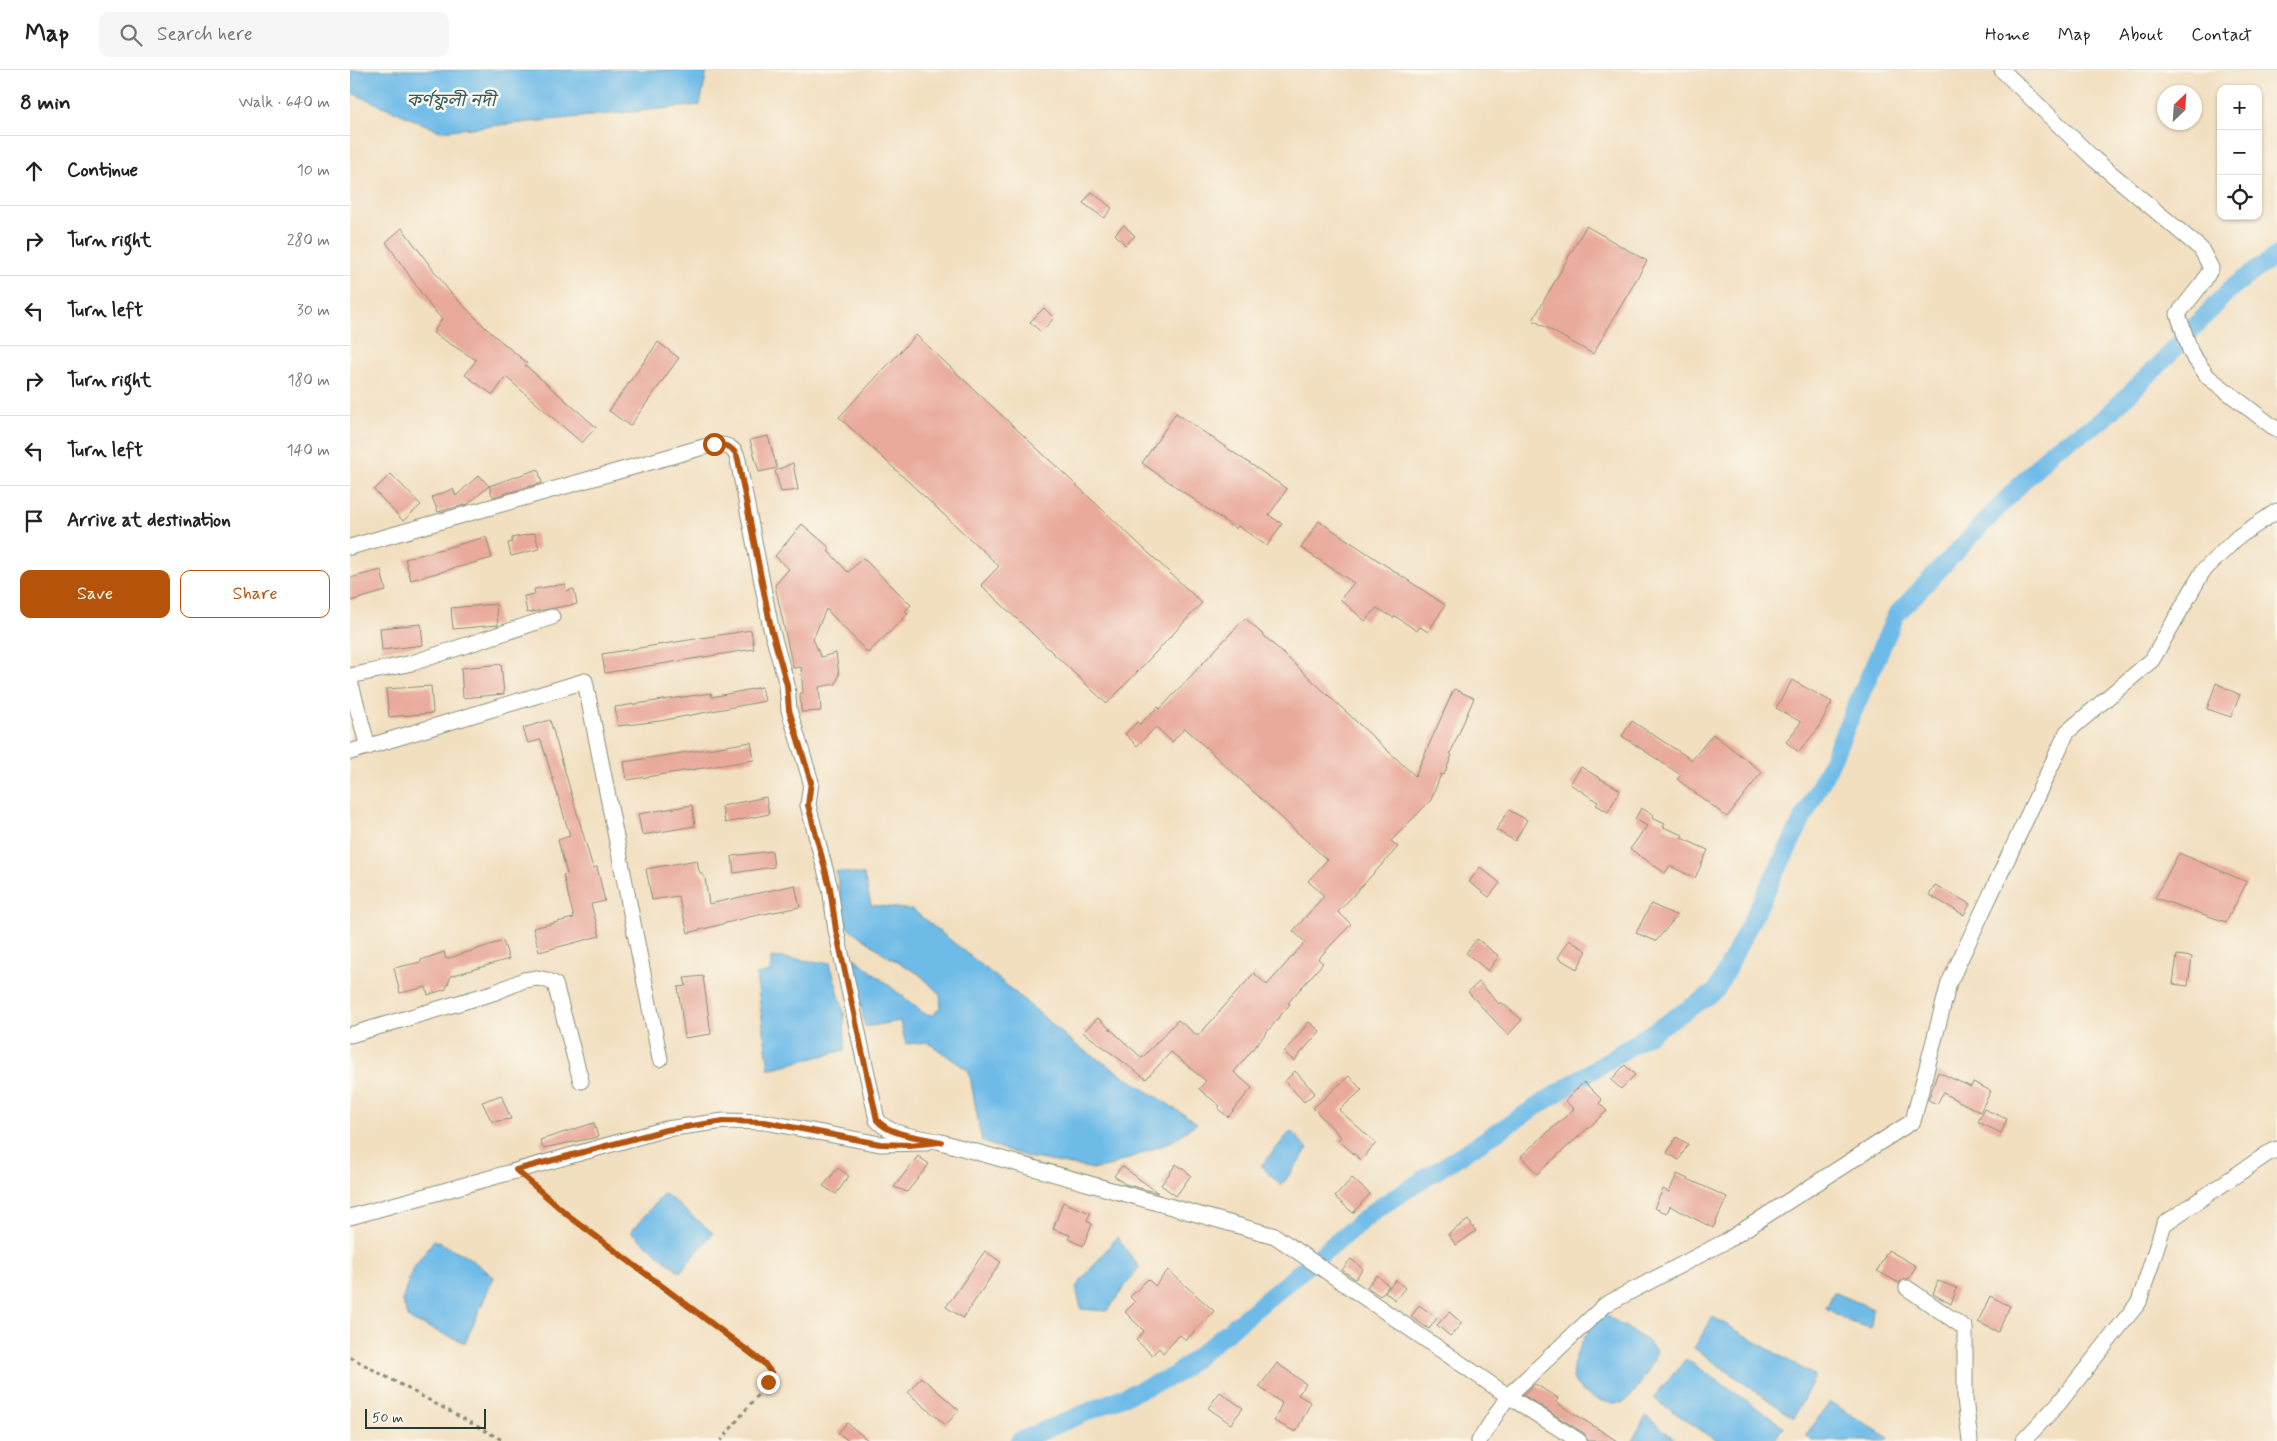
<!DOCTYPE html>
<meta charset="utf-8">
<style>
body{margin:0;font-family:Mynerve,"Noto Sans Bengali",sans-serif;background:#f6f6f6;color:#222}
.controls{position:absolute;right:15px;top:15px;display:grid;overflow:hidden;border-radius:10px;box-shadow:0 1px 4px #0004}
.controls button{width:45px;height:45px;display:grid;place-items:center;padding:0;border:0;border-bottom:1px solid #e0e0e0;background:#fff;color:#222;font:25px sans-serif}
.compass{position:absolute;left:1807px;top:15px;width:45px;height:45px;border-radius:50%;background:#fff;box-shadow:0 1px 4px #0004;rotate:25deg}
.scale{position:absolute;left:15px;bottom:12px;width:121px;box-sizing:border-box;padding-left:5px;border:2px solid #1f3d34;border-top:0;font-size:14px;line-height:18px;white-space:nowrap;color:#1f3d34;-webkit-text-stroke:4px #fbf7ec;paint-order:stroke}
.stop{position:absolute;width:15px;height:15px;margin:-11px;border:4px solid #b45309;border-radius:50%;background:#fff}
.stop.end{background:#b45309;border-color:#fff;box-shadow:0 1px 5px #0008}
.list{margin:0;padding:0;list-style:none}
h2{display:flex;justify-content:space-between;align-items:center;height:65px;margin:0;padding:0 20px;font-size:21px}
h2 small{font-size:16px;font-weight:400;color:#767676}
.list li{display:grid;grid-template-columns:32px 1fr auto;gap:15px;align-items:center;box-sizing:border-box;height:70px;padding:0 20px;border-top:1px solid #e0e0e0}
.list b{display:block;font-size:19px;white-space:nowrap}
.list em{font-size:16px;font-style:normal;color:#767676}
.actions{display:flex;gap:10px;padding:15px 20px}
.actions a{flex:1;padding:11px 0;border:1px solid #b45309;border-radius:10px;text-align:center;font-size:18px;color:#b45309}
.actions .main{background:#b45309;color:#fff}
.icon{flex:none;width:28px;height:28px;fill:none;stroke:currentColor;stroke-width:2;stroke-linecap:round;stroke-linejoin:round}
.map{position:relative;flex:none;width:1927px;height:1371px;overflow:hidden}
header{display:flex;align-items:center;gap:30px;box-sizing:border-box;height:70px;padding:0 25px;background:#fff;border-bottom:1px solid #e0e0e0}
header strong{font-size:24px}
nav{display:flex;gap:28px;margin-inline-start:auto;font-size:18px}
.search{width:350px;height:45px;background:#f6f6f6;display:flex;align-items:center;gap:12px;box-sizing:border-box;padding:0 18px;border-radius:10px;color:#767676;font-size:19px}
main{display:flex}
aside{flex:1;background:#fff}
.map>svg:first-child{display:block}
</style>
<header>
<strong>Map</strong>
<div class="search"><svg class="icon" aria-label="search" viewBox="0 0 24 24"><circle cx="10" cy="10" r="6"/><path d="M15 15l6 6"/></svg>Search here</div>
<nav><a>Home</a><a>Map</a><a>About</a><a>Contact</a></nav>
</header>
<main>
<aside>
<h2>8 min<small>Walk · 640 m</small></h2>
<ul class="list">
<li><svg class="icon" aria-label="ahead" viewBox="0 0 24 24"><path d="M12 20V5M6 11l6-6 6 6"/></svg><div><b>Continue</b></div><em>10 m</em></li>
<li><svg class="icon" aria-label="right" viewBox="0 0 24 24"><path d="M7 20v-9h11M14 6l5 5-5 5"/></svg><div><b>Turn right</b></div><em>280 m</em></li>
<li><svg class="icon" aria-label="left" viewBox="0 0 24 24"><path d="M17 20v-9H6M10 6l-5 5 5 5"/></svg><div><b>Turn left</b></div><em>30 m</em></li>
<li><svg class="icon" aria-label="right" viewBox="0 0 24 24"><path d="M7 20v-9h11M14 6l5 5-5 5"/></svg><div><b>Turn right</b></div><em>180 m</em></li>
<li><svg class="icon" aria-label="left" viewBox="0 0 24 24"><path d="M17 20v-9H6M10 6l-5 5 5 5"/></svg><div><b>Turn left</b></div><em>140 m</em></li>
<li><svg class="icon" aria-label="arrive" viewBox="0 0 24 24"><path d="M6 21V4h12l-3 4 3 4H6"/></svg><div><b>Arrive at destination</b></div></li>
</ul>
<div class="actions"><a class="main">Save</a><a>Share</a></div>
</aside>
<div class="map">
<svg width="1927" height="1371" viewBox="0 0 1927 1371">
<rect width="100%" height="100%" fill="#fbf7ec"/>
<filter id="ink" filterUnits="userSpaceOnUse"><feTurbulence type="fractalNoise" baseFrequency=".02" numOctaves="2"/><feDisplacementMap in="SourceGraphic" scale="10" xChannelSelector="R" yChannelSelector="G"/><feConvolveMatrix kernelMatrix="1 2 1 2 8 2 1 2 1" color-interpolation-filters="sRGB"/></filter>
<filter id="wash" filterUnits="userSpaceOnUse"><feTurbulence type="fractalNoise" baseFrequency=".0096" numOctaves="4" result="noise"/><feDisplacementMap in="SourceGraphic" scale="20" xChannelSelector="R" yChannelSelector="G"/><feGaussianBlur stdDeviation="1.12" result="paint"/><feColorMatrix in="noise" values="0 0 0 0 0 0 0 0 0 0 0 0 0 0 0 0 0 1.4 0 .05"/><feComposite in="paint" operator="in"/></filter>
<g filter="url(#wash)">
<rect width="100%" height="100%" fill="#f2dfc0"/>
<g fill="#6ebbe8" stroke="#467c8e">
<path d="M0,0h357l-7,35 -260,26 -90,-39z"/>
<path d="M486,801l28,4 7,30 42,5 92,74 71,61 121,78 -26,19 -67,26 -10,1 -66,-12 -46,-15 -13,-71 -42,-29 -21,2 -6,-23 -35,6 -12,-70 72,57 8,1 8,-9 -1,-12 -21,-20 -30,-17 -43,-31z"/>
<path d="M421,887l59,6 14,50 1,37 -76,19 -13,-94 15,-3z"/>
<path d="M941,1061l17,18 -27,37 -20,-20z"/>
<path d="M314,1123l49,40 -33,39 -49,-40z"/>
<path d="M767,1167l22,30 -32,44 -26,-2 -5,-22z"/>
<path d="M84,1170l31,15 29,22 -29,66 -56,-24 -7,-18 10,-31z"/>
<path d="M1484,1222l39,17 -2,19 -21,-6 -24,-14z"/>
<path d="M1256,1245l40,25 10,11c0,9 -23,48 -32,51 -16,5 -49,-8 -51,-26 -3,-19 16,-44 24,-60z"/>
<path d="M1363,1247l102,59 -21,42 -100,-70z"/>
<path d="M1336,1289l97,67 -9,15h-57l-64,-43z"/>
<path d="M1480,1332l59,36 -2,3h-75l-6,-6z"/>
<path d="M1296,1346l31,25h-45z"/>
</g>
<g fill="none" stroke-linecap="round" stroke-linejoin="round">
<path stroke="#6ebbe8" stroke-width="18" d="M669,1371l156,-66 199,-164 342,-220 112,-222 68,-154 158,-166 46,-27 58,-56 72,-77 47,-34"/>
</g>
<g id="blocks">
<g fill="#e9aa9b">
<path d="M742,122l20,16 -8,10 -21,-15z"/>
<path d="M774,155l11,11 -10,9 -10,-11z"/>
<path d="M1236,156l61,35 -54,93 -60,-34z"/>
<path d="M52,158l47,63 41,41 37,31 -2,2 71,62 -14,16 -76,-66 -13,18 -28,-20 11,-15 -43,-27 9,-14 -11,-12 -45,-65z"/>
<path d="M694,238l10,10 -13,14 -11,-10z"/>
<path d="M566,265l286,268 -95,101 -126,-119 18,-19 -160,-149z"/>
<path d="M308,272l21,16 -49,68 -21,-15z"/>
<path d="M826,343l111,76 -18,26 13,9 -15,22 -29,-20 -2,3 -94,-66z"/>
<path d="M418,366l9,32 -18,4 -9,-32z"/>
<path d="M443,393l5,27 -17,2 -6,-21z"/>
<path d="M188,399l4,14 -49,14 -4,-11z"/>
<path d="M41,404l30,31 -18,16 -29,-31z"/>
<path d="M129,405l10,11 -21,18 -30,8 -6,-15 21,-8 3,7z"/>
<path d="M969,451l126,84 -17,27 -8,-5 -3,4 -22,-15 -1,2 -17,-10 -12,13 -25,-22 14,-16 -53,-35z"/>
<path d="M452,454l28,24 -2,3 20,21 15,-14 48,47 -6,6 3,3 -40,39 -42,-44 -13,30 8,18 15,-4 3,21 -3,10 -17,3 2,24 -20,1 -1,-19h3l-2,-26 -8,1 -18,-83 14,-16 -14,-13z"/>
<path d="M185,463l4,16 -28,7 -3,-13 4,-1v-4z"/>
<path d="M136,467l6,21 -81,22 -6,-21z"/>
<path d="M31,500l5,21 -36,10v-23z"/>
<path d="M215,514l1,7 8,-2 3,15 -50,9 -3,-17 11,-2 -1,-5z"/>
<path d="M146,534l2,21 -45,4 -2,-21z"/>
<path d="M895,548l170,158 39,-87 20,9 -24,56 2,1 -8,20 -3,-1 -10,26 -40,41 7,6 -60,65 13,12 -33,35 5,4 -35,40 2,1 -56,68 18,16 -24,29 -10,-8 2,-3 -21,-17 7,-8 -35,-29 -25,27 -63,-47 15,-14 44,40 36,-38 20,16 56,-63 13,12 38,-43 -12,-11 31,-35 -16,-15 19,-21 -142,-132 -13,14 -16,-15 -19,19 -12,-12 12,-12 3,2 18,-17 2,2z"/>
<path d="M71,554l2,21 -41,5 -2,-22z"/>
<path d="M401,560l3,19 -149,24 -3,-19z"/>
<path d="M151,594l3,30 -41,4 -2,-30z"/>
<path d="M1442,610l40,22 -15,28 -18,22 -13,-10 15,-20 -25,-14z"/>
<path d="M1866,613l24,12 -9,22 -24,-8z"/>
<path d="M81,616l2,27 -44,4 -3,-28z"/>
<path d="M412,617l3,14 -105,20 -42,5 -3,-19 96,-14 1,4z"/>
<path d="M200,650l43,148 4,-1 8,34 -14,3 9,32 -61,16 -6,-24 41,-10 -11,-43 4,-1 -9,-34 12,-4 -29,-96 -13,3 -5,-15z"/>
<path d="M1282,651l60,39 21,-26 49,38 -35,45 -50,-38 4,-4 -59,-39z"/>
<path d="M401,672l3,18 -127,20 -3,-18z"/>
<path d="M1231,697l39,23 -12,22 -12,-7 2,-3 -28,-18z"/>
<path d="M416,727l3,17 -44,9 -3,-17z"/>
<path d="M342,735l3,21 -53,9 -4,-21z"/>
<path d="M1291,738l13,7 -2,3 13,6 -2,3 20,8 -2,3 27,12 -13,28 -25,-12 -5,7 -35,-24 17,-23 -12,-7z"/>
<path d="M1159,740l18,10 -12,21 -19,-11z"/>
<path d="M422,781l2,16 -40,6 -2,-17z"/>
<path d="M1829,783l68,29 -21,40 -71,-24z"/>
<path d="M347,790l2,11 6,7 4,26 86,-19 5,22 -47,9 -65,17 -10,-37 -26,4 -6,-31z"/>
<path d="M1130,797l20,16 -11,14 -20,-15z"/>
<path d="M1585,815l35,19 -6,11 -35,-20z"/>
<path d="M1301,834l26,12 -21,25 -20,-8z"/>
<path d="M1127,869l22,17 -11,15 -22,-18z"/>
<path d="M1219,870l18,11 -10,18 -19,-11z"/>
<path d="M153,871l6,18 -58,17 -5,13 -18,6 -2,-8 -26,6 -6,-25 27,-6v-2l23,-8 2,7z"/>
<path d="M1827,885l15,2 -4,29 -15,-2z"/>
<path d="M353,906l8,58 -26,4 -7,-51 8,-1 -2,-8z"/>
<path d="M1129,912l20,22 2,-2 21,18 -14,15 -40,-43z"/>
<path d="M959,952l11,9 -26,30 -10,-9z"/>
<path d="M1275,995l10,10 -14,14 -10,-9z"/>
<path d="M945,1001l20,22 -11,9 -19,-21z"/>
<path d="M1588,1002l33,15 2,-5 18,9 -11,21 -37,-19 -6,11 -9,-4z"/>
<path d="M999,1006l13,14 -23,20 37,33 -15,17 -23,-20 3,-3 -28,-29z"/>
<path d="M1234,1012l18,18 -3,3 8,8 -70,63 -16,-18 53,-47 -9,-8z"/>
<path d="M151,1025l10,24 -19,3 -10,-20z"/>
<path d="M1634,1039l23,10 -6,14 -23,-11z"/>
<path d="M244,1053l4,14 -55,11 -3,-8z"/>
<path d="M1326,1067l12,7 -9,16 -12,-7z"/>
<path d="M568,1086l11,8 -22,28 -13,-5z"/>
<path d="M826,1094l15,11 -15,21 -15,-11z"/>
<path d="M772,1096l36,27 -33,-9 -11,-8z"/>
<path d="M488,1098l11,8 -13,18 -13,-8z"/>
<path d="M1327,1104l50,23 -14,31 -43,-22 -3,7 -13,-5 9,-19 6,3z"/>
<path d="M1002,1108l18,16 -17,19 -18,-16z"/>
<path d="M713,1132l27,11 -3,8 5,3 -9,22 -15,-7 2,-4 -17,-6z"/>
<path d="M1118,1150l8,11 -20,14 -8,-11z"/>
<path d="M1538,1180l28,16 -7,13h-6l-4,4 -22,-12z"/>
<path d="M635,1181l16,11 -38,56 -17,-11z"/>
<path d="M1001,1189l12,10 -8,10 -13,-9z"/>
<path d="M818,1200l46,41 -28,29 -6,-5 -17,18 -4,-5 -7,7 -16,-15 8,-9 -19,-19 10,-10 -5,-5 18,-18 7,7z"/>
<path d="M1027,1205l12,11 -9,10 -13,-9z"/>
<path d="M1046,1210l9,8 -10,12 -10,-8z"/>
<path d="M1588,1211l19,7 -6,16 -18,-10z"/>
<path d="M1640,1226l20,10 -12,26 -20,-10z"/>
<path d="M1069,1235l18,13 -8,11 -18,-12z"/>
<path d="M1099,1242l13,11 -12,13 -13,-11z"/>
<path d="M927,1293l29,21 -8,11 13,7 -15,30 -22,-11 8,-18 -23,-16z"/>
<path d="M571,1307l38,33 -13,15 -38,-32z"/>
<path d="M1185,1314l23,14 -2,4 61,39h-29l-4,-8 -61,-38z"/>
<path d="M870,1322l23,16 -12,16 -23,-16z"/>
<path d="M497,1353l22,18h-20l-11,-8z"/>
</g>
</g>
</g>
<g filter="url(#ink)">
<use href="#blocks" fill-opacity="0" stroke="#888e7a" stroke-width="1"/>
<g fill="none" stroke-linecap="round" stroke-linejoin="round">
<defs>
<g id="minor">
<path d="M1652,0l92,89 107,90 10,19 -7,13 -26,33 13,39 17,24 69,53"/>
<path d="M0,477l364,-103c13,1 21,3 24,16l33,168 16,57 2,25 22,72 -3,23 22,83 6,42 41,190c13,16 44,17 64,22l334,94 233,160 71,45"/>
<path d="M0,606l62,-13 140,-46"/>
<path d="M0,611l18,66"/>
<path d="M0,682l235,-71 75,378"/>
<path d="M0,965l146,-43 28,-12 13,-2 10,2 8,4 26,97"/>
<path d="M0,1147l316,-88 58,-8 41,1 115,22 46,-1"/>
<path d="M1557,1218l58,40v71l5,42"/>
<path d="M1129,1371l29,-45 97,-91 123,-65 185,-119 36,-138 118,-251 85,-72 51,-89 35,-34 39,-26"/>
<path d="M1673,1371l36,-38 80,-101 25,-78 103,-70 10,-5"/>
</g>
</defs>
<use href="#minor" stroke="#888e7a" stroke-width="17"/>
<g stroke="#888e7a" stroke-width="3" stroke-dasharray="4 4" stroke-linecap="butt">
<path d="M179,1112l40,34 200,152 3,6 -4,8 -47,59"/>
<path d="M0,1287l154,84"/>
</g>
<use href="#minor" stroke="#fff" stroke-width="15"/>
</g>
</g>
<g fill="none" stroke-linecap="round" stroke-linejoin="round" filter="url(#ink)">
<path stroke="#b45309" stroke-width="6" d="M364,374c13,1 21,3 24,16l33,168 16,57 2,25 22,72 -3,23 22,83 6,42 41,190c13,16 45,17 64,22l-32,3 -29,-1 -115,-22 -41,-1 -58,9 -150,40 53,46 195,147 8,11 -4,8"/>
</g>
<g text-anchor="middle" stroke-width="5" stroke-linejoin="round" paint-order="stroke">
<g font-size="18" font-style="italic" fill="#335c61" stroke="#fbf7ec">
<text x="101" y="36">কর্ণফুলী নদী</text>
</g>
</g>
</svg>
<div class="controls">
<button>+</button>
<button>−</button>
<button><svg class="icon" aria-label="locate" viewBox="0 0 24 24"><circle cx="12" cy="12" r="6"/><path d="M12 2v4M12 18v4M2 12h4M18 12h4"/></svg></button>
</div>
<svg class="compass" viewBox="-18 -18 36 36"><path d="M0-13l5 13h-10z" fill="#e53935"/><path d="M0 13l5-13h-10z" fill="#767676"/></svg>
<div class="scale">50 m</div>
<div class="stop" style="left:364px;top:374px"></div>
<div class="stop end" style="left:418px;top:1312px"></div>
</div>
</main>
